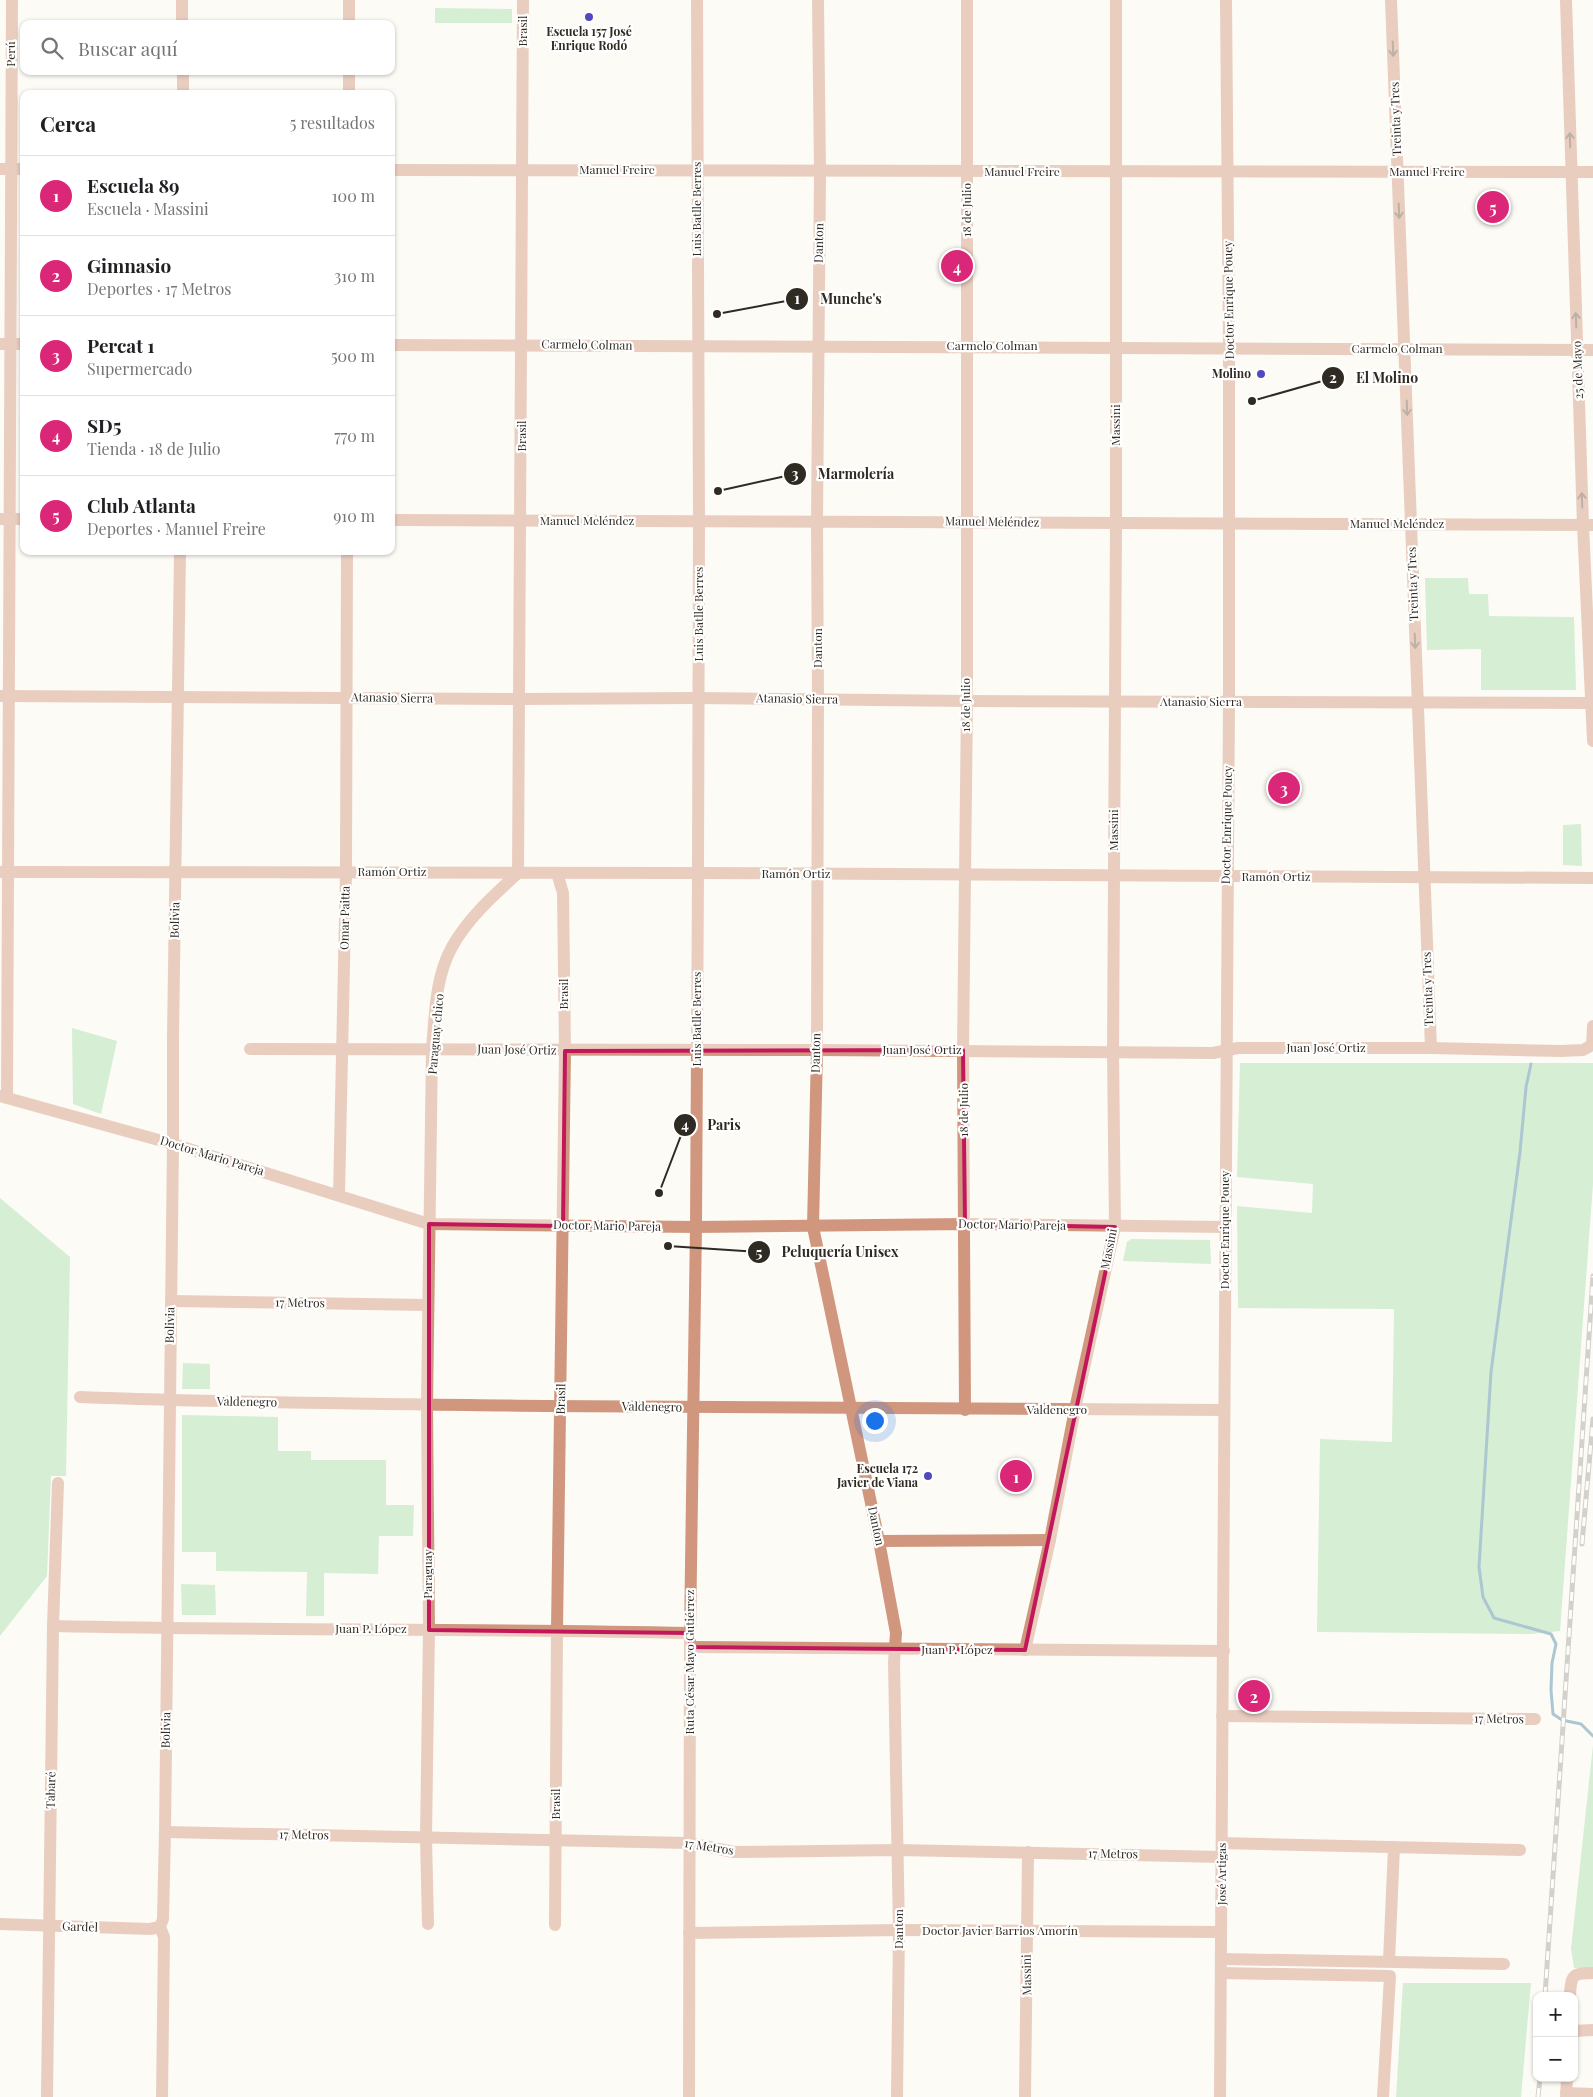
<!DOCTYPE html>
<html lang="es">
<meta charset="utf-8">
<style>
body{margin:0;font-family:"Playfair Display",serif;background:#f2f2f2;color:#202124}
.controls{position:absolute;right:15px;bottom:15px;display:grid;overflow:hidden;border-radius:10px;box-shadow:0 1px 4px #0004}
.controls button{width:45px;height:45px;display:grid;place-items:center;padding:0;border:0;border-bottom:1px solid #e0e0e0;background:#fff;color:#202124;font:25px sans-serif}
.you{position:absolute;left:874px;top:1420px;width:18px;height:18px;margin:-12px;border:4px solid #fff;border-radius:50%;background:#1a73e8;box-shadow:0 0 0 8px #1a73e833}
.badge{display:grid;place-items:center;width:32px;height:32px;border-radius:50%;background:#db2777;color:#fff;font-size:16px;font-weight:700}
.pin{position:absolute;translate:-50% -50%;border:2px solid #fff;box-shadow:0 1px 5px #0006}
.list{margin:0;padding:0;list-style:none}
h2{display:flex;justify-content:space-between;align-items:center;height:65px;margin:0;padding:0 20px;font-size:21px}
h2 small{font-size:16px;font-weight:400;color:#757577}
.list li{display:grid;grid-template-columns:32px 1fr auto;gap:15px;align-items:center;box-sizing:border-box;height:80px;padding:0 20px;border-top:1px solid #e0e0e0}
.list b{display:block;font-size:19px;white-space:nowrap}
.list p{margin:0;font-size:16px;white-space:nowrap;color:#757577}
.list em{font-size:16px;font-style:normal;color:#757577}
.icon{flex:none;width:28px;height:28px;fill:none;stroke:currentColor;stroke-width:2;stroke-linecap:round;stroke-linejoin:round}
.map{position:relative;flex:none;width:1593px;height:2097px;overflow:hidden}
.search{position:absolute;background:#fff;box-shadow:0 1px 4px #0004;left:20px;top:20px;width:375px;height:55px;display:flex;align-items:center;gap:12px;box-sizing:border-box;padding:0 18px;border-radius:10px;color:#757577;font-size:19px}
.panel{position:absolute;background:#fff;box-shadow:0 1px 4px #0004;left:20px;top:90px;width:375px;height:465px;border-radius:10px}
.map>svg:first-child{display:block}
</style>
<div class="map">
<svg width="1593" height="2097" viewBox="0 0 1593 2097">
<rect width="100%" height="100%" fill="#fdfbf6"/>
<g fill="#a5deab">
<path d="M435,8l77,1v14h-77z"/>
<path d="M1425,578h43l1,16h19l1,22 85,1 2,73h-95v-41l-54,1z"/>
<path d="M1581,824l1,42 -19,-1v-40z"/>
<path d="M72,1028l45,13 -16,73 -28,-10z"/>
<path d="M1240,1063h353v121l-33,447 -29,3 -214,-2 3,-193 72,3 2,-133 -156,-1 -1,-102 75,7 1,-29 -76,-7z"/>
<path d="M0,1198l70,59 -4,219h-15l-4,100 -47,60z"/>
<path d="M1131,1239l79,1 1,24 -88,-3 4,-19z"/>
<path d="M183,1363l27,1v25h-28z"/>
<path d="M182,1415l96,2v34h33v9h75v45h28l-1,31h-34l-1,38 -54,-1v43h-18l1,-44 -91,-1v-19h-34z"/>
<path d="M181,1584l34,1 1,30h-34z"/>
<path d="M1593,1745v223h-19l-3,-19z"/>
<path d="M1403,1983h128l-10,114h-125z"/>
</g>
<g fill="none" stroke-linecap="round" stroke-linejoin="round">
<path stroke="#4985a6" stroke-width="3" d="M1531,1064l-5,23 -6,65 -29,220 -12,195 4,30 11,21 57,16 5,10 -4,19 -1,27 2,24 9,6 19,4 12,12"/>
<g stroke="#d0977e" stroke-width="12">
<path d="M182,0v24"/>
<path d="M349,0v24"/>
<path d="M818,0l2,172 -3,350 1,177 -1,351 -4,177 66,314 17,92 -2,29 5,268 -2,167"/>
<path d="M1391,0l40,1048"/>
<path d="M1566,0l17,525 10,216"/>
<path d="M183,71v23"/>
<path d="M349,71v23"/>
<path d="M0,169h24"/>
<path d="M391,170l1202,2"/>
<path d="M0,344h24"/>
<path d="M391,345l1202,5"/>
<path d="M0,519h24"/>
<path d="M391,520l1202,5"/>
<path d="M0,696l521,3 177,-1 269,3 626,2"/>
<path d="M0,872l698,1 895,5"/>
<path d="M250,1049l567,1 396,3 25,-5h193l130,3 22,-1 9,-5 1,-19"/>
<path d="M0,1096l173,48 256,80 267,3 269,-3 260,3"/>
<path d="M7,1098l5,-1098"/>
<path d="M339,1194l7,-322 1,-321"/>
<path d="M171,1301l257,4"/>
<path d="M80,1397c155,6 311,7 466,9 226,2 452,3 678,4"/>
<path d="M965,1410l-2,-360 4,-349v-701"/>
<path d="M879,1541l171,-1"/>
<path d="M53,1626c212,5 425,2 637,7"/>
<path d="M690,1647l534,4"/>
<path d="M1025,1650l25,-110 25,-131 40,-182 -2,-175 3,-528v-524"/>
<path d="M1222,1716l313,3"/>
<path d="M165,1832l524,11 45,9 164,-2 324,7"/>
<path d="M1222,1843l298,7"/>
<path d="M0,1924l150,5 10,-2"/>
<path d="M428,1924l-2,-87 3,-207 -2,-225 5,-356c3,-33 3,-72 20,-102 16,-29 42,-52 66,-74l5,-873"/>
<path d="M555,1925l2,-295 8,-579 -2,-158 -6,-20"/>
<path d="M689,1933l210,-3 322,2"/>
<path d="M1221,1959l283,5"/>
<path d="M1389,1961l5,-114"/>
<path d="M1221,1973l169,3 -7,121"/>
<path d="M1570,1996c1,-21 2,-23 23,-23"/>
<path d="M1574,2031l19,-1"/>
<path d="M1566,2093l27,1"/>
<path d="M47,2097l6,-471 5,-143"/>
<path d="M162,2097l2,-160 -4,-10 3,-8 2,-87 8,-688v-107l7,-486"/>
<path d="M689,2097l1,-464 6,-406 2,-354 1,-352 -2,-521"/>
<path d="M1025,2097l3,-245"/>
<path d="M1220,2097l9,-1395v-354l-3,-348"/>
<path d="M1566,2097l1,-19"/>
</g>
<defs>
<g id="rail">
<path d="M1582,1544l11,-125"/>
<path d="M1545,1996l48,-720"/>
<path d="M1538,2097l2,-19"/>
</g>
</defs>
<use href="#rail" stroke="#a09d96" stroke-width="5"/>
<use href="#rail" stroke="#fff" stroke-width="3" stroke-dasharray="9" stroke-linecap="butt"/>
</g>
<defs><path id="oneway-shaft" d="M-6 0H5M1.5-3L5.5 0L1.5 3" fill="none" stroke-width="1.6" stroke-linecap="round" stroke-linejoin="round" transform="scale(1.25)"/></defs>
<g stroke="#705647">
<use href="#oneway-shaft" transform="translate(1393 49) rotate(88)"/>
<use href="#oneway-shaft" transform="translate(1570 140) rotate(-92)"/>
<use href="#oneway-shaft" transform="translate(1399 211) rotate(88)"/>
<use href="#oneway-shaft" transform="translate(1576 320) rotate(-92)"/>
<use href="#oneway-shaft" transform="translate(1407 408) rotate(88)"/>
<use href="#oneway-shaft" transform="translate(1582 500) rotate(-92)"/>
<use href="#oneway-shaft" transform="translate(1415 641) rotate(88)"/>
</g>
<path d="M0 0H1593V2097H0ZM963,1050l2,174 150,3 -90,423 -335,-3v-14l-261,-3v-406l134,2 2,-175z" fill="#fdfbf6" fill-opacity=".55" fill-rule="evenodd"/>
<path fill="none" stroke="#c2185b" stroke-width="4" stroke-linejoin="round" d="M963,1050l2,174 150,3 -90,423 -335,-3v-14l-261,-3v-406l134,2 2,-175z"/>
<g fill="#5249c0" stroke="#fff" stroke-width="2">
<circle cx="589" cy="17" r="5"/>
<circle cx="1261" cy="374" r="5"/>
<circle cx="928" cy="1476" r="5"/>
</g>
<g text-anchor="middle" stroke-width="4.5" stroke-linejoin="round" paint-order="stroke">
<g font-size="12" fill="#302b22" stroke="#fff">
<text transform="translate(523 31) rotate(-90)" y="4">Brasil</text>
<text transform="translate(11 54) rotate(-90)" y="4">Perú</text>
<text transform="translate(1396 119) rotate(-92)" y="4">Treinta y Tres</text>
<text x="617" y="174">Manuel Freire</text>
<text x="1022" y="176">Manuel Freire</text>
<text x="1427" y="176">Manuel Freire</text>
<text transform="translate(697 209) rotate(-90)" y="4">Luis Batlle Berres</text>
<text transform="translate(967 210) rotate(-90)" y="4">18 de Julio</text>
<text transform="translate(819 243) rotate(-89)" y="4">Danton</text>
<text transform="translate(1229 300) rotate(-91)" y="4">Doctor Enrique Pouey</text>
<text transform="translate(587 345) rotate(1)" y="4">Carmelo Colman</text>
<text x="992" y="350">Carmelo Colman</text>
<text x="1397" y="353">Carmelo Colman</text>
<text transform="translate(1578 370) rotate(-92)" y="4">25 de Mayo</text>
<text transform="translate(1116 425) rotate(-90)" y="4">Massini</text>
<text transform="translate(522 436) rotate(-90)" y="4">Brasil</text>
<text x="587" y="525">Manuel Meléndez</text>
<text transform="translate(992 522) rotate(1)" y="4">Manuel Meléndez</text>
<text x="1397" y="528">Manuel Meléndez</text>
<text transform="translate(1413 584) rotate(-92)" y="4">Treinta y Tres</text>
<text transform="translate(699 614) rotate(-90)" y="4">Luis Batlle Berres</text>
<text transform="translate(818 648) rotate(-90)" y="4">Danton</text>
<text transform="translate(392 698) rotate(1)" y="4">Atanasio Sierra</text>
<text transform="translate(797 699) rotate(1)" y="4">Atanasio Sierra</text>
<text x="1201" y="706">Atanasio Sierra</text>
<text transform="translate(966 705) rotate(-90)" y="4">18 de Julio</text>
<text transform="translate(1227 825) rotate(-89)" y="4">Doctor Enrique Pouey</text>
<text transform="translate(1114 830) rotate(-90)" y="4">Massini</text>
<text x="392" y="876">Ramón Ortiz</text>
<text x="796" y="878">Ramón Ortiz</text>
<text x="1276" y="881">Ramón Ortiz</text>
<text transform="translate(345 918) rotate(-89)" y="4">Omar Paitta</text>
<text transform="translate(175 920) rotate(-89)" y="4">Bolivia</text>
<text transform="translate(1428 989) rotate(-92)" y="4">Treinta y Tres</text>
<text transform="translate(564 994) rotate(-90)" y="4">Brasil</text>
<text transform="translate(697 1019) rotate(-90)" y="4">Luis Batlle Berres</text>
<text transform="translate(436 1034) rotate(-85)" y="4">Paraguay chico</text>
<text x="1326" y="1052">Juan José Ortiz</text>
<text transform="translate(517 1050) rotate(1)" y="4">Juan José Ortiz</text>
<text x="922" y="1054">Juan José Ortiz</text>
<text transform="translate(816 1053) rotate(-89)" y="4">Danton</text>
<text transform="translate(964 1110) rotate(-90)" y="4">18 de Julio</text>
<text transform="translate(212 1156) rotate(17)" y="4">Doctor Mario Pareja</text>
<text transform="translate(1012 1225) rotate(1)" y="4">Doctor Mario Pareja</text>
<text transform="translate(607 1226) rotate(1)" y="4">Doctor Mario Pareja</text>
<text transform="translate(1225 1230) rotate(-90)" y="4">Doctor Enrique Pouey</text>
<text transform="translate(1109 1249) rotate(-79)" y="4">Massini</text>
<text transform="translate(300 1303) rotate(1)" y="4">17 Metros</text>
<text transform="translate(170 1325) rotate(-89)" y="4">Bolivia</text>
<text transform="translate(561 1399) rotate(-89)" y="4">Brasil</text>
<text transform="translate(247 1402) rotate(1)" y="4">Valdenegro</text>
<text transform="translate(652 1407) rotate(1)" y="4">Valdenegro</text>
<text x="1057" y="1414">Valdenegro</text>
<text transform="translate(876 1526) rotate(78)" y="4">Danton</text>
<text transform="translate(428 1574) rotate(-90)" y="4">Paraguay</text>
<text x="371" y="1633">Juan P. López</text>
<text x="957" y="1654">Juan P. López</text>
<text transform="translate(690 1662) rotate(-90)" y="4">Ruta César Mayo Gutiérrez</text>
<text transform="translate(1499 1719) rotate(1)" y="4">17 Metros</text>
<text transform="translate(166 1730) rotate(-89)" y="4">Bolivia</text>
<text transform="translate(51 1790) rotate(-89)" y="4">Tabaré</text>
<text transform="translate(556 1804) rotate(-90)" y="4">Brasil</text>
<text transform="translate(304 1835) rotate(1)" y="4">17 Metros</text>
<text transform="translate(709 1847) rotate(9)" y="4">17 Metros</text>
<text transform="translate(1113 1854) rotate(1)" y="4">17 Metros</text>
<text transform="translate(1222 1874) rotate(-90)" y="4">José Artigas</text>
<text transform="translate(80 1927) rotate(2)" y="4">Gardel</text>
<text transform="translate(899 1929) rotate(-90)" y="4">Danton</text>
<text x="1000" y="1935">Doctor Javier Barrios Amorín</text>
<text transform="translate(1027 1975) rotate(-91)" y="4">Massini</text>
</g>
<g font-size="12" font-weight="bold" fill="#302b22" stroke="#fff" text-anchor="end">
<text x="589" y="36" text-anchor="middle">Escuela 157 José<tspan x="589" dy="14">Enrique Rodó</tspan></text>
<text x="1251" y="378">Molino</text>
<text x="918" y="1473">Escuela 172<tspan x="918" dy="14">Javier de Viana</tspan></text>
</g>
</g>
<path fill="none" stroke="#302b22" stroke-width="2" d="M717 314L797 299M1252 401L1333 378M718 491L795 474M659 1193L685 1125M668 1246L759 1252"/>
<g fill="#302b22" stroke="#fff" stroke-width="2">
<circle cx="717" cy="314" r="5"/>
<circle cx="1252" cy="401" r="5"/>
<circle cx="718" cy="491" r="5"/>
<circle cx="659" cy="1193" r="5"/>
<circle cx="668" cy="1246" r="5"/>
<circle cx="797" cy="299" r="12"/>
<circle cx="1333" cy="378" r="12"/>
<circle cx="795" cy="474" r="12"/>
<circle cx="685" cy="1125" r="12"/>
<circle cx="759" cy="1252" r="12"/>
</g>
<g font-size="15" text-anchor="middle" font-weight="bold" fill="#fff">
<text x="797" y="304">1</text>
<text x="1333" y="383">2</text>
<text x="795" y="479">3</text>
<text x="685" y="1130">4</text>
<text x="759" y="1258">5</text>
</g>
<g font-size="14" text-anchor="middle" font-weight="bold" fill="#302b22" stroke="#fff" stroke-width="4.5" stroke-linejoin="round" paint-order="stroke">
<text x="851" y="304">Munche's</text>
<text x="1387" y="383">El Molino</text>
<text x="856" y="479">Marmolería</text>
<text x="724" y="1130">Paris</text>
<text x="840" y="1257">Peluquería Unisex</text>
</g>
</svg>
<div class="controls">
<button>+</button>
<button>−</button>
</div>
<div class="you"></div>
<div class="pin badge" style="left:1016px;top:1476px">1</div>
<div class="pin badge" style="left:1254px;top:1696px">2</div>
<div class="pin badge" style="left:1284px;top:788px">3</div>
<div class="pin badge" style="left:957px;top:266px">4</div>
<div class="pin badge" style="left:1493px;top:207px">5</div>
<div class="search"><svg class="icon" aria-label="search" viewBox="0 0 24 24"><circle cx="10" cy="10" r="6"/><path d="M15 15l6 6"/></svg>Buscar aquí</div>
<section class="panel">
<h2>Cerca<small>5 resultados</small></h2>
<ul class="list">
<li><span class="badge">1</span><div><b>Escuela 89</b><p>Escuela · Massini</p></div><em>100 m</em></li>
<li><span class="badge">2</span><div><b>Gimnasio</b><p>Deportes · 17 Metros</p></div><em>310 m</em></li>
<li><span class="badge">3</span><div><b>Percat 1</b><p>Supermercado</p></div><em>500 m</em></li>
<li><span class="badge">4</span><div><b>SD5</b><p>Tienda · 18 de Julio</p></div><em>770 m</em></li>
<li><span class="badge">5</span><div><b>Club Atlanta</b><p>Deportes · Manuel Freire</p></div><em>910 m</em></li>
</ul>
</section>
</div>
